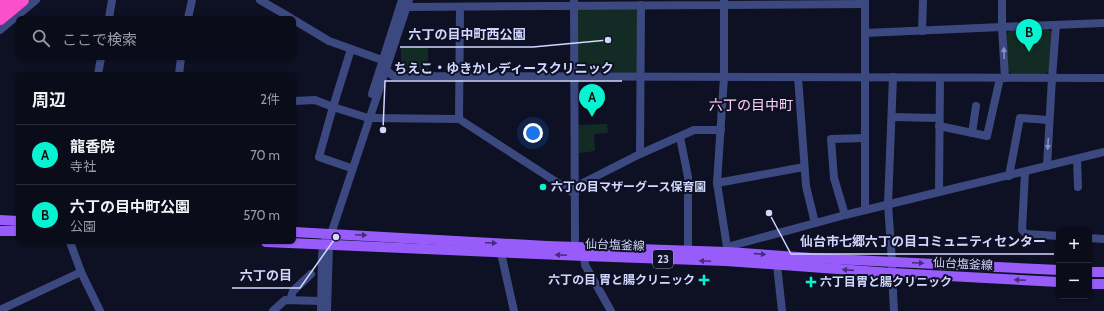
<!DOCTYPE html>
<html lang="ja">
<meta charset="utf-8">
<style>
body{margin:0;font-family:Cabin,"Noto Sans JP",sans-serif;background:#181a27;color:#f1f3f6}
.controls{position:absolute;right:12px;bottom:12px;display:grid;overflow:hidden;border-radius:6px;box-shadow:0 1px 3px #0004}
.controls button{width:36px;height:36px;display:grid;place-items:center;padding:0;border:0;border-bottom:1px solid #2a2c39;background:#0a0c1a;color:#f1f3f6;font:20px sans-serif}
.you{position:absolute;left:533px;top:133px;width:14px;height:14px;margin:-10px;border:3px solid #fff;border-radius:50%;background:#1a73e8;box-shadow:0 0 0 6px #1a73e833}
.badge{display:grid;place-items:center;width:26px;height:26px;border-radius:50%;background:#07f4d2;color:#111;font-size:13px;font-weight:700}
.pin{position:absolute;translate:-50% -33px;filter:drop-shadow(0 1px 2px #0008)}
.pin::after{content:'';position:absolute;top:21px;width:14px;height:12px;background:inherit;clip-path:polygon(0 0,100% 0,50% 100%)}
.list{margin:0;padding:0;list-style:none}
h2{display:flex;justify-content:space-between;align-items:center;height:52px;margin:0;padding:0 16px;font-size:17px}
h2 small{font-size:13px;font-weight:400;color:#999ba2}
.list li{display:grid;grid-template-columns:26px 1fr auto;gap:12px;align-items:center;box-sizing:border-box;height:60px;padding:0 16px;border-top:1px solid #2a2c39}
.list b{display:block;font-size:15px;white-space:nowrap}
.list p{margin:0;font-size:13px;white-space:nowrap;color:#999ba2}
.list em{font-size:13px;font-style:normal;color:#999ba2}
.icon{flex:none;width:22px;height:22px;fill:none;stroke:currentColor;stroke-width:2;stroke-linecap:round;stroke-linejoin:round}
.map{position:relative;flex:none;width:1104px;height:311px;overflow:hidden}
.search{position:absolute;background:#0a0c1a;box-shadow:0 1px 3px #0004;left:16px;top:16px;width:280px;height:44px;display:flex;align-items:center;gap:10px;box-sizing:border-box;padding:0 14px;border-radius:6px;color:#999ba2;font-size:15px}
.panel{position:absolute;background:#0a0c1a;box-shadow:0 1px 3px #0004;left:16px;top:72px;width:280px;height:172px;border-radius:6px}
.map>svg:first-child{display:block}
</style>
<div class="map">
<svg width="1104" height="311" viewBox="0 0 1104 311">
<rect width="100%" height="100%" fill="#0e1023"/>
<g fill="#122c25">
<path d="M635,7l4,3v59l-4,5h-55l-3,-4v-61z"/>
<path d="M1047,29l5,3 -2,38 -5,4h-33l-4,-3 -2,-37 5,-4z"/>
<rect x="401" y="47" width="27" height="25"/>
<path d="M607,124l1,9 -14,1 1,17 -16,2 -1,-28z"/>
</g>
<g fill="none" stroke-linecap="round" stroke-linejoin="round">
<g stroke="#3b4980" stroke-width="8">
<path d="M260,0l31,18"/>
<path d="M1002,0v27l102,-4"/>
<path d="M574,1l1,245"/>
<path d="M407,7l317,-2v-4"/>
<path d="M109,18l3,-18"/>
<path d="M188,18l4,-18"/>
<path d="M294,20l35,21 53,19 3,9 8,7 711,2"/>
<path d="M0,30l36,-30"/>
<path d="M922,31l1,-31"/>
<path d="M865,33l137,-6 3,51"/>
<path d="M98,74l3,-16"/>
<path d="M179,74l2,-16"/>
<path d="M798,77l8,109 9,37"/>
<path d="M893,77l-5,127 4,58v11l2,38"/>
<path d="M940,78l-1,114 165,-40"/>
<path d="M372,94l30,-94"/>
<path d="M294,101l21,-1 18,7 32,10"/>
<path d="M892,117l47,1"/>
<path d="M370,118l89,1 116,75"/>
<path d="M459,119l1,-112"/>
<path d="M939,126l48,10 13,-58"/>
<path d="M972,133l4,-27"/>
<path d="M680,137l8,40v74"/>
<path d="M640,154l1,-149"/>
<path d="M1077,159l1,28"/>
<path d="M1047,166l5,-88 4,-53"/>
<path d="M348,167l-29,-10 14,-50 18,-58"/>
<path d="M1025,172l-3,58 4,4 33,2"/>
<path d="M1009,176l11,-58 29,2"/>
<path d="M717,183l87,-16"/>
<path d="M575,187l65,-33 54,-24h27"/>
<path d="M865,210v-210"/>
<path d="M845,215l-11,-37 -3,-39 34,-1"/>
<path d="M1089,238l15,1"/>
<path d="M70,242l11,30 19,39"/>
<path d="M727,247l-10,-64 7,-106v-72l141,-1"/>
<path d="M727,251v-4l118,-32 94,-23"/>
<path d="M501,253l13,58"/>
<path d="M584,256l1,9 26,46"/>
<path d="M777,265l5,46"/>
<path d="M290,300l3,-9 18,-17"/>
<path d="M0,310l81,-38"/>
<path d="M273,311l12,-11 36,1"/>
<path d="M321,311l1,-57 3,-14"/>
<path d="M327,311l2,-66 2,-11 78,-234"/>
</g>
<g stroke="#985cfa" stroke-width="10">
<path d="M0,220l18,1"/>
<path d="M0,231h18"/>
<path d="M294,232l253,14 180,6 85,6 247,12"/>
<path d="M266,242l318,14 142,5 166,12 167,9"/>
<path d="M1089,272h15"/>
<path d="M1089,284h15"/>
</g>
<g stroke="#fa50cb" stroke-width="12">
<path d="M0,5l7,-5"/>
<path d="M0,19l23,-19"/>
</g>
</g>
<defs><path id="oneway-solid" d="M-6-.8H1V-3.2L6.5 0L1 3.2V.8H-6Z"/></defs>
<g fill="#8690bf">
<use href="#oneway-solid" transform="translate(1004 53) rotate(-93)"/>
<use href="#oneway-solid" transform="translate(1048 144) rotate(93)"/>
</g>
<g fill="#452e79">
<use href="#oneway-solid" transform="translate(361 235) rotate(3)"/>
<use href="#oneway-solid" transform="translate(491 243) rotate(3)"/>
<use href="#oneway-solid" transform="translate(760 254) rotate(4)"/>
<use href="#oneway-solid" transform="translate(561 255) rotate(-177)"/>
<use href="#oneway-solid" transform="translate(705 261) rotate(-178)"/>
<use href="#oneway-solid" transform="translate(918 263) rotate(3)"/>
<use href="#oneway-solid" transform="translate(848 270) rotate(-176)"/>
<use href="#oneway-solid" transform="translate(1020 280) rotate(-177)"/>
</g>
<g fill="#07f4d2" stroke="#0e1023" stroke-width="1.5">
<circle cx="543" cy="187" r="4"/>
<path d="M702 274h4v4h4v4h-4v4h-4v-4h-4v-4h4z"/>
<path d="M809 276h4v4h4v4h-4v4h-4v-4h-4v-4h4z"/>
</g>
<g text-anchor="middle" stroke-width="4" stroke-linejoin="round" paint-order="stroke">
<rect fill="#0e1023" stroke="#969bbc" stroke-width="1" x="653" y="250" width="20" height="18" rx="3"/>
<g font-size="11" font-weight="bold" fill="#d1d7fe">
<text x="663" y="263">23</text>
</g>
<g font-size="12" font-weight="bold" fill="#d1d7fe" stroke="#0e1023" text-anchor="start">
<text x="551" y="191">六丁の目マザーグース保育園</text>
<text x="695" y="284" text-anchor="end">六丁の目 胃と腸クリニック</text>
<text x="820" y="286">六丁目胃と腸クリニック</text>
</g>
<g font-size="12" fill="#d1d7fe" stroke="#0e1023">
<text transform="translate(615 245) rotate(2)" y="4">仙台塩釜線</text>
<text transform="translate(963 264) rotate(3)" y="4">仙台塩釜線</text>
</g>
<g font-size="14" fill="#fed3f9" stroke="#0e1023">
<text x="751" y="110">六丁の目中町</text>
</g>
</g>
<path fill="none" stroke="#d1d7fe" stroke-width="1.5" d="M608 40L533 47H400M383 130L385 81H622M769 213L791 254H1054M336 237L300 288H232"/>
<g fill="#d1d7fe" stroke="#0e1023" stroke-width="1.5">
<circle cx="608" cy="40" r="4"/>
<circle cx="383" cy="130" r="4"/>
<circle cx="769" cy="213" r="4"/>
<circle cx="336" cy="237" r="4"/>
</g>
<g font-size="13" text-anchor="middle" font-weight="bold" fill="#d1d7fe" stroke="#0e1023" stroke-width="4" stroke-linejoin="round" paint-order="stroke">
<text x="467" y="39">六丁の目中町西公園</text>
<text x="504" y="73">ちえこ・ゆきかレディースクリニック</text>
<text x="923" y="246">仙台市七郷六丁の目コミュニティセンター</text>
<text x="266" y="280">六丁の目</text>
</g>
</svg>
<div class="controls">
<button>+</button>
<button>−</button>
</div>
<div class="you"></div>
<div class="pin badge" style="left:592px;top:117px">A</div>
<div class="pin badge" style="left:1029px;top:52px">B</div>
<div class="search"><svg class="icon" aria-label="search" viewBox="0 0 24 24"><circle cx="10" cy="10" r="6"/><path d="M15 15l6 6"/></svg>ここで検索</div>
<section class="panel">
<h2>周辺<small>2件</small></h2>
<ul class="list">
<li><span class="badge">A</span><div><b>龍香院</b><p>寺社</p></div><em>70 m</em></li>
<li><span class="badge">B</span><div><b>六丁の目中町公園</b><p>公園</p></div><em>570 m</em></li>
</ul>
</section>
</div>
